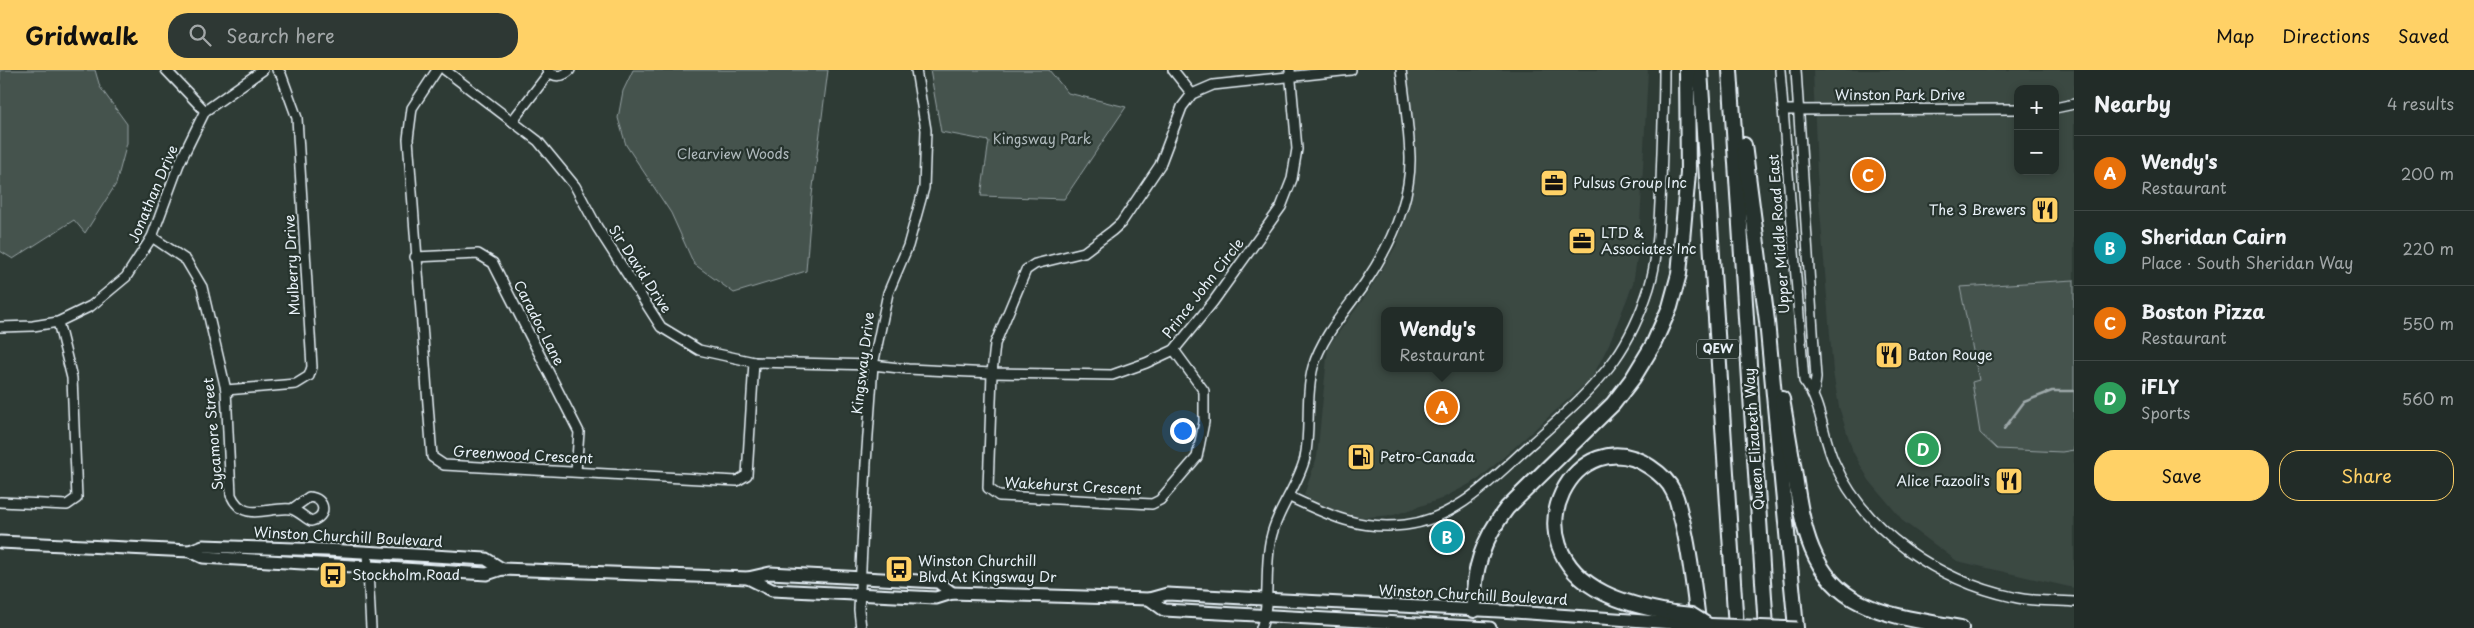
<!DOCTYPE html>
<meta charset="utf-8">
<style>
body{margin:0;font-family:"Playpen Sans",sans-serif;background:#2e3834;color:#f1f3f6}
.controls{position:absolute;right:15px;top:15px;display:grid;overflow:hidden;border-radius:10px;box-shadow:0 2px 8px #0003}
.controls button{width:45px;height:45px;display:grid;place-items:center;padding:0;border:0;border-bottom:1px solid #3f4845;background:#222c28;color:#f1f3f6;font:25px sans-serif}
.you{position:absolute;left:1182px;top:360px;width:18px;height:18px;margin:-12px;border:4px solid #fff;border-radius:50%;background:#1a73e8;box-shadow:0 0 0 8px #1a73e833}
.badge{display:grid;place-items:center;width:32px;height:32px;border-radius:50%;background:#ffd166;color:#fff;font-size:16px;font-weight:700}
.pin{position:absolute;translate:-50% -50%;border:2px solid #fff;box-shadow:0 1px 5px #0006}
.popup{position:absolute;left:1381px;top:237px;width:122px;height:65px;box-sizing:border-box;display:grid;place-content:center;border-radius:10px;background:#222c28;filter:drop-shadow(0 1px 4px #0005);font-size:16px;white-space:nowrap;color:#a2a7a8}
.popup b{font-size:19px;color:#f1f3f6}
.popup::after{content:'';position:absolute;left:50%;top:100%;margin-left:-10px;border:10px solid transparent;border-top-color:#222c28}
.list{margin:0;padding:0;list-style:none}
h2{display:flex;justify-content:space-between;align-items:center;height:65px;margin:0;padding:0 20px;font-size:21px}
h2 small{font-size:16px;font-weight:400;color:#a2a7a8}
.list li{display:grid;grid-template-columns:32px 1fr auto;gap:15px;align-items:center;box-sizing:border-box;height:75px;padding:0 20px;border-top:1px solid #3f4845}
.list b{display:block;font-size:19px;white-space:nowrap}
.list p{margin:0;font-size:16px;white-space:nowrap;color:#a2a7a8}
.list em{font-size:16px;font-style:normal;color:#a2a7a8}
.actions{display:flex;gap:10px;padding:15px 20px}
.actions a{flex:1;padding:11px 0;border:1px solid #ffd166;border-radius:20px;text-align:center;font-size:18px;color:#ffd166}
.actions .main{background:#ffd166;color:#111}
.icon{flex:none;width:28px;height:28px;fill:none;stroke:currentColor;stroke-width:2;stroke-linecap:round;stroke-linejoin:round}
.map{position:relative;flex:none;width:2074px;height:558px;overflow:hidden}
header{display:flex;align-items:center;gap:30px;box-sizing:border-box;height:70px;padding:0 25px;background:#ffd166;color:#111}
header strong{font-size:24px}
nav{display:flex;gap:28px;margin-inline-start:auto;font-size:18px}
.search{width:350px;height:45px;background:#2e3834;display:flex;align-items:center;gap:12px;box-sizing:border-box;padding:0 18px;border-radius:20px;color:#a2a7a8;font-size:19px}
main{display:flex}
aside{flex:1;background:#222c28}
.map>svg:first-child{display:block}
</style>
<header>
<strong>Gridwalk</strong>
<div class="search"><svg class="icon" aria-label="search" viewBox="0 0 24 24"><circle cx="10" cy="10" r="6"/><path d="M15 15l6 6"/></svg>Search here</div>
<nav><a>Map</a><a>Directions</a><a>Saved</a></nav>
</header>
<main>
<div class="map">
<svg width="2074" height="558" viewBox="0 0 2074 558">
<rect width="100%" height="100%" fill="#2e3b35"/>
<filter id="ink" filterUnits="userSpaceOnUse"><feTurbulence type="fractalNoise" baseFrequency=".02" numOctaves="2"/><feDisplacementMap in="SourceGraphic" scale="10" xChannelSelector="R" yChannelSelector="G"/><feConvolveMatrix kernelMatrix="1 2 1 2 8 2 1 2 1" color-interpolation-filters="sRGB"/></filter>
<g filter="url(#ink)">
<g fill="#3b4843" fill-rule="evenodd">
<path d="M1407,0h241l-9,175 -6,39 -24,60 -17,34 -113,101 -38,20 -47,16 -37,3 -39,-13 -14,-10 13,-38 11,-110 39,-53 29,-48 13,-37 6,-67zM1384,241h116v57h-116z"/>
<path d="M1813,0h261v518l-117,-27 -53,-39 -35,-42 -16,-28 -14,-45 -6,-35 -16,-198zM2018,19h37v82h-37z"/>
</g>
<g fill="#45524e" stroke="#96a2a3">
<path d="M0,0h95l5,17 27,37v19l-11,41 -31,49 -11,-13 -61,39 -13,-8z"/>
<path d="M633,0h195l-16,125 -6,76 -72,22 -40,-29 -23,-51 -45,-68 -8,-27 5,-27z"/>
<path d="M930,0h119l19,23 58,14 -62,92 -83,-3 8,-55 -48,-9z"/>
<path d="M2074,210v170l-12,2 -65,-3 -17,-16 -8,-51 7,-2 -19,-93z"/>
</g>
<g fill="none" stroke-linecap="round" stroke-linejoin="round">
<path stroke="#9da8a9" stroke-width="2.5" d="M2004,359l20,-27 28,-11h22"/>
<defs>
<g id="minor">
<path d="M166,0l39,41"/>
<path d="M437,0l-25,38 -4,31 24,318 12,8 293,16 10,-6 7,-113"/>
<path d="M445,0l93,71 37,45 22,41 64,100 38,23 55,12 119,3 35,4 84,4 120,2 34,-12 28,-13 39,-48 68,-95 11,-28 5,-30 -7,-79"/>
<path d="M547,0c7,8 16,7 23,0"/>
<path d="M1173,0l19,24"/>
<path d="M1780,0l24,311c18,22 18,55 30,81 31,71 106,119 179,135 19,5 41,3 61,5"/>
<path d="M1796,0l20,308 -2,14"/>
<path d="M2055,38l19,-4"/>
<path d="M1783,40l235,-1"/>
<path d="M513,50l36,-47"/>
<path d="M152,167l34,23 16,27 24,103 5,105c13,29 37,11 60,14 6,1 14,9 20,12 17,-4 15,-23 -2,-24l-17,12"/>
<path d="M415,187l63,-3 15,9 86,169 -3,39"/>
<path d="M0,257l33,-1 25,-4 33,-16 35,-29 26,-40 27,-73 26,-53 58,-41"/>
<path d="M1174,280l30,41v31l-7,35 -37,43 -8,4 -153,-8 -11,-8 4,-115 3,-29 31,-74 9,-6 49,-12 28,-21 9,-8 39,-58 22,-58 10,-13 21,-9 138,-15"/>
<path d="M226,320l70,-6 13,-8 3,-9 -15,-249 -16,-44 -4,-4"/>
<path d="M1290,427c40,19 69,33 115,28 52,-6 88,-47 125,-80 30,-27 61,-53 85,-86 15,-21 26,-46 34,-71 10,-33 10,-70 12,-105 1,-37 3,-75 3,-113"/>
<path d="M0,432l67,3 10,-7 -5,-120 -14,-56"/>
<path d="M367,482l4,76"/>
<path d="M861,558l-2,-18 7,-147 7,-98 15,-72 20,-47 16,-58 2,-58 -10,-60"/>
<path d="M1261,558c10,-27 3,-61 10,-90 6,-28 27,-52 34,-80 6,-30 0,-61 8,-91 9,-31 34,-58 52,-84 25,-37 46,-80 45,-126 -1,-29 -5,-58 -9,-87"/>
</g>
<g id="major">
<path d="M0,472l190,9 13,-5 124,4 159,9 16,10"/>
<path d="M190,481l13,6 284,17 15,-5 246,9 22,-5 168,9 14,11"/>
<path d="M748,508l24,12 164,8 16,-5 197,6 18,-5 332,17 174,12"/>
<path d="M1149,529l15,11 326,18"/>
</g>
<g id="highway">
<path d="M1700,0l36,558"/>
<path d="M1730,0l36,558"/>
<path d="M1744,75l23,176 29,307"/>
<path d="M1782,329c4,24 8,47 12,71 8,52 15,108 67,133 30,15 68,19 100,25"/>
<path d="M1474,540c-2,-39 9,-71 33,-102l106,-104 20,-26 20,-33 17,-38 9,-33 9,-101 -1,-103"/>
<path d="M1673,543c-23,-4 -47,-9 -69,-20 -100,-50 -26,-176 46,-126 9,6 18,13 23,24 5,8 6,20 9,29 9,36 12,71 17,108"/>
</g>
</defs>
<use href="#minor" stroke="#e8f1f8" stroke-width="12"/>
<use href="#major" stroke="#e8f1f8" stroke-width="15"/>
<use href="#highway" stroke="#e8f1f8" stroke-width="18"/>
<use href="#minor" stroke="#26332d" stroke-width="9"/>
<use href="#major" stroke="#26332d" stroke-width="11"/>
<use href="#highway" stroke="#26332d" stroke-width="14"/>
<defs>
<path id="major-bridge" d="M1673,553l124,5"/>
<path id="highway-bridge" d="M1673,543l18,2 16,10"/>
</defs>
<use href="#major-bridge" stroke="#e8f1f8" stroke-width="15" stroke-linecap="butt"/>
<use href="#highway-bridge" stroke="#e8f1f8" stroke-width="18" stroke-linecap="butt"/>
<use href="#major-bridge" stroke="#26332d" stroke-width="11"/>
<use href="#highway-bridge" stroke="#26332d" stroke-width="14"/>
</g>
</g>
<defs>
<symbol id="office-square" viewBox="-11 -11 22 22"><rect x="-9" y="-9" width="18" height="18" rx="4" fill="#ffd166" stroke="#26332d"/><path d="M-6-3h4V-5.5h4V-3h4V5H-6ZM-1-4.5V-3h2v-1.5ZM-6 0V1H6V0Z" fill="#111"/></symbol>
<symbol id="restaurant-square" viewBox="-11 -11 22 22"><rect x="-9" y="-9" width="18" height="18" rx="4" fill="#ffd166" stroke="#26332d"/><path d="M-5-6h1v4h1v-4h1v4h1v-4h1v5L-1.5 .5V6h-2V.5L-5-1ZM5-6V6H3V1.5H1.5Q1.5-4 5-6Z" fill="#111"/></symbol>
<symbol id="fuel-square" viewBox="-11 -11 22 22"><rect x="-9" y="-9" width="18" height="18" rx="4" fill="#ffd166" stroke="#26332d"/><path d="M-5.5-6h7V0h2V4h1.3V-2.5L3-4.5l.8-.8L6-3V5H2.5V1h-1V6h-7ZM-4.2-4.7v3.2H.2V-4.7Z" fill="#111"/></symbol>
<symbol id="bus-square" viewBox="-11 -11 22 22"><rect x="-9" y="-9" width="18" height="18" rx="4" fill="#ffd166" stroke="#26332d"/><path d="M-5-6H5V4H4V6H2V4H-2V6H-4V4H-5ZM-3.5-4V0h7V-4ZM-3.5 1.2v1.5H-2V1.2ZM2 1.2v1.5H3.5V1.2Z" fill="#111"/></symbol>
</defs>
<g fill-rule="evenodd">
<use href="#office-square" x="1538" y="97" width="32" height="32"/>
<use href="#restaurant-square" x="2029" y="124" width="32" height="32"/>
<use href="#office-square" x="1566" y="155" width="32" height="32"/>
<use href="#restaurant-square" x="1873" y="269" width="32" height="32"/>
<use href="#fuel-square" x="1345" y="371" width="32" height="32"/>
<use href="#restaurant-square" x="1993" y="395" width="32" height="32"/>
<use href="#bus-square" x="883" y="483" width="32" height="32"/>
<use href="#bus-square" x="317" y="489" width="32" height="32"/>
</g>
<g text-anchor="middle" stroke-width="4.5" stroke-linejoin="round" paint-order="stroke">
<rect fill="#26332d" stroke="#aeb8bb" stroke-width="1" x="1697" y="269.5" width="42" height="19" rx="4"/>
<g font-size="12" font-weight="bold" fill="#e8f1f8">
<text x="1718" y="283">QEW</text>
</g>
<g font-size="14" fill="#e8f1f8" stroke="#26332d">
<text x="1900" y="30">Winston Park Drive</text>
<text transform="translate(153 124) rotate(-67)" y="5">Jonathan Drive</text>
<text transform="translate(1779 164) rotate(-94)" y="5">Upper Middle Road East</text>
<text transform="translate(292 195) rotate(-93)" y="5">Mulberry Drive</text>
<text transform="translate(640 199) rotate(57)" y="5">Sir David Drive</text>
<text transform="translate(1203 218) rotate(-52)" y="5">Prince John Circle</text>
<text transform="translate(539 253) rotate(63)" y="5">Caradoc Lane</text>
<text transform="translate(863 293) rotate(-83)" y="5">Kingsway Drive</text>
<text transform="translate(213 364) rotate(-95)" y="5">Sycamore Street</text>
<text transform="translate(1754 369) rotate(-94)" y="5">Queen Elizabeth Way</text>
<text transform="translate(523 385) rotate(3)" y="5">Greenwood Crescent</text>
<text transform="translate(1073 416) rotate(3)" y="5">Wakehurst Crescent</text>
<text transform="translate(348 467) rotate(3)" y="5">Winston Churchill Boulevard</text>
<text transform="translate(1473 525) rotate(3)" y="5">Winston Churchill Boulevard</text>
</g>
<g font-size="14" fill="#afb9bc" stroke="#26332d">
<text x="1042" y="74">Kingsway Park</text>
<text x="733" y="89">Clearview Woods</text>
</g>
<g font-size="14" fill="#e8f1f8" stroke="#26332d" text-anchor="start">
<text x="1573" y="118">Pulsus Group Inc</text>
<text x="2026" y="145" text-anchor="end">The 3 Brewers</text>
<text x="1601" y="168">LTD &amp;<tspan x="1601" dy="16">Associates Inc</tspan></text>
<text x="1908" y="290">Baton Rouge</text>
<text x="1380" y="392">Petro-Canada</text>
<text x="1990" y="416" text-anchor="end">Alice Fazooli's</text>
<text x="918" y="496">Winston Churchill<tspan x="918" dy="16">Blvd At Kingsway Dr</tspan></text>
<text x="352" y="510">Stockholm Road</text>
</g>
</g>
</svg>
<div class="controls">
<button>+</button>
<button>−</button>
</div>
<div class="you"></div>
<div class="pin badge" style="left:1442px;top:337px;background:#e8710a">A</div>
<div class="popup"><b>Wendy's</b>Restaurant</div>
<div class="pin badge" style="left:1447px;top:467px;background:#0f9aa8">B</div>
<div class="pin badge" style="left:1868px;top:105px;background:#e8710a">C</div>
<div class="pin badge" style="left:1923px;top:379px;background:#2e9e5b">D</div>
</div>
<aside>
<h2>Nearby<small>4 results</small></h2>
<ul class="list">
<li><span class="badge" style="background:#e8710a">A</span><div><b>Wendy's</b><p>Restaurant</p></div><em>200 m</em></li>
<li><span class="badge" style="background:#0f9aa8">B</span><div><b>Sheridan Cairn</b><p>Place · South Sheridan Way</p></div><em>220 m</em></li>
<li><span class="badge" style="background:#e8710a">C</span><div><b>Boston Pizza</b><p>Restaurant</p></div><em>550 m</em></li>
<li><span class="badge" style="background:#2e9e5b">D</span><div><b>iFLY</b><p>Sports</p></div><em>560 m</em></li>
</ul>
<div class="actions"><a class="main">Save</a><a>Share</a></div>
</aside>
</main>
